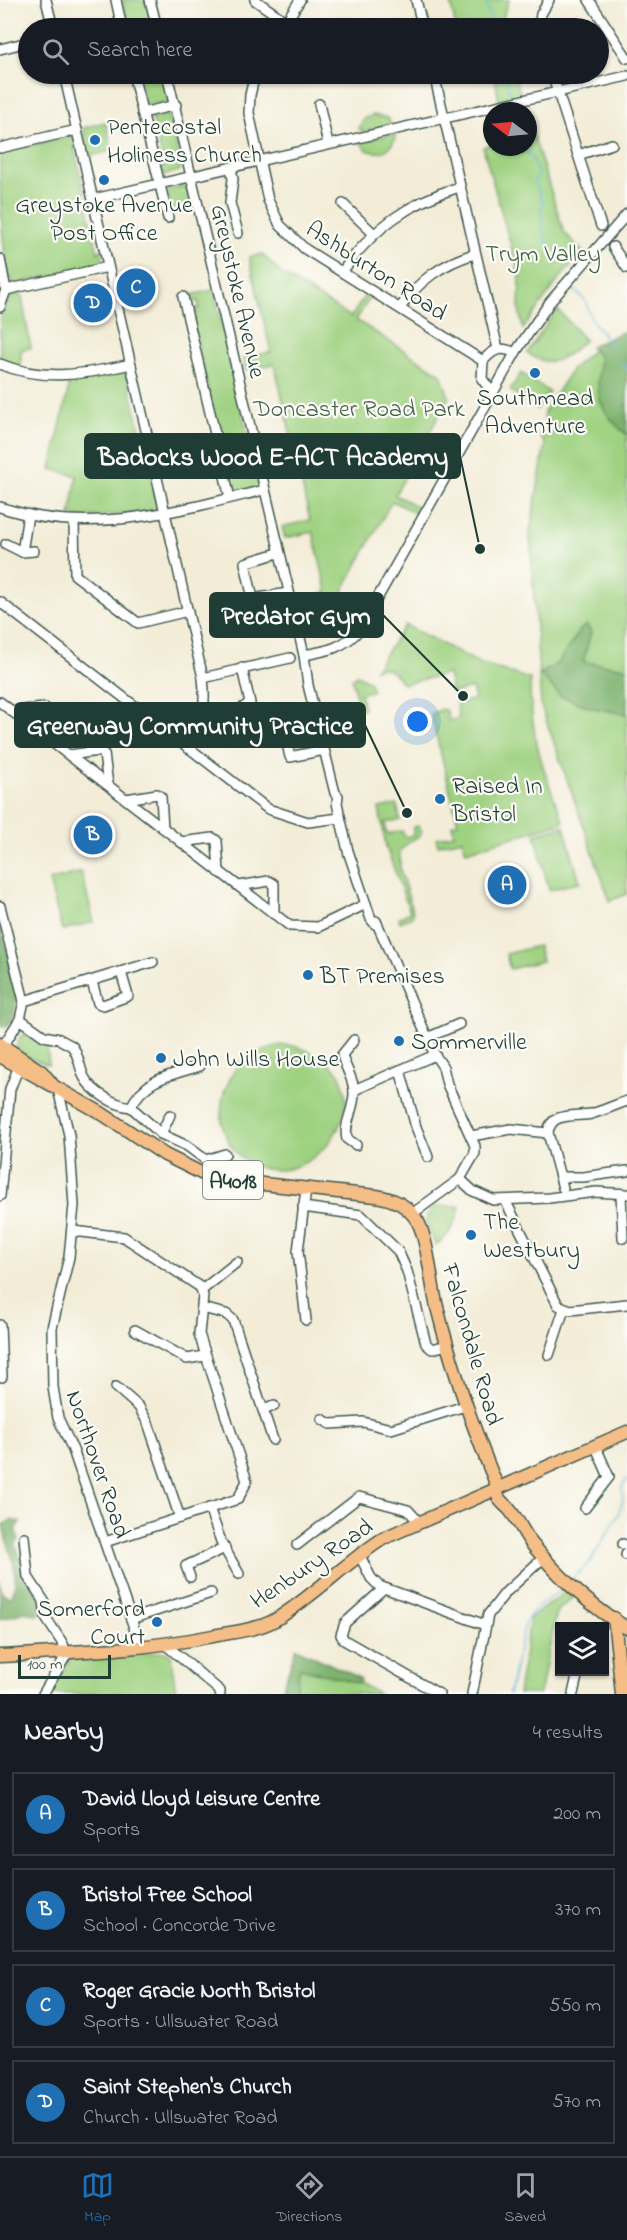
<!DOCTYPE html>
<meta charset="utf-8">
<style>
body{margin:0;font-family:"Indie Flower",sans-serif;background:#20242c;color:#f1f3f6}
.controls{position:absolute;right:18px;bottom:18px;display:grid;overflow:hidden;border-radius:0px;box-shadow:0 2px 4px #0004}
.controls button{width:54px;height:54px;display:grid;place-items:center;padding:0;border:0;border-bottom:2px solid #363941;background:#171b24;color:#f1f3f6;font:30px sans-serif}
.compass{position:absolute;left:483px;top:102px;width:54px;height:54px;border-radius:50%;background:#171b24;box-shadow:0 2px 4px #0004;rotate:286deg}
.scale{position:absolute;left:18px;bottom:15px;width:93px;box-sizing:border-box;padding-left:6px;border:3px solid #1f3d34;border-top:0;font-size:16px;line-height:21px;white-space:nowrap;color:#1f3d34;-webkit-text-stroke:4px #fdfcf7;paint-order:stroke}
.you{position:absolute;left:418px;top:722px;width:21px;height:21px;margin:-15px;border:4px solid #fff;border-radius:50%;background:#1a73e8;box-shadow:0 0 0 9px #1a73e833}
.badge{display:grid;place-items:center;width:39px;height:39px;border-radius:50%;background:#1f6fb2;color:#fff;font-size:20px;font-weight:700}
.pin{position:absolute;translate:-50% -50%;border:3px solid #fff;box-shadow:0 2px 6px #0006}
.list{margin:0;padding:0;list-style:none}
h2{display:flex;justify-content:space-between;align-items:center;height:78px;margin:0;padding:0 24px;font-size:26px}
h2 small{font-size:20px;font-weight:400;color:#9ea1a6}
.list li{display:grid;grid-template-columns:39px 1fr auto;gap:18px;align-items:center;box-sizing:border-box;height:84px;margin:0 12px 12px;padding:0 12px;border:2px solid #363941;border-radius:0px}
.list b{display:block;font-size:22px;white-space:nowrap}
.list p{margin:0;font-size:20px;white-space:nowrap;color:#9ea1a6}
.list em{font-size:20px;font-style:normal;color:#9ea1a6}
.icon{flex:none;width:33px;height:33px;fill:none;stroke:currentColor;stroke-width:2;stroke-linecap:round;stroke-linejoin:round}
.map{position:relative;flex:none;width:627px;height:1694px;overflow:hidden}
.search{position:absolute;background:#171b24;box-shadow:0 2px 4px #0004;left:18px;right:18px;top:18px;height:66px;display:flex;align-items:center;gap:15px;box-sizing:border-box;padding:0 21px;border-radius:33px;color:#9ea1a6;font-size:22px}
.sheet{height:462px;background:#171b24}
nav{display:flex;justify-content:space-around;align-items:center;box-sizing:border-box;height:84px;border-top:2px solid #363941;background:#171b24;font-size:16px;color:#9ea1a6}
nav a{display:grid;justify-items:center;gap:3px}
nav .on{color:#1f6fb2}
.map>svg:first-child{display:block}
</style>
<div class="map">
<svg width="627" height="1694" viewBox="0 0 627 1694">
<rect width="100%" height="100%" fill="#fdfcf7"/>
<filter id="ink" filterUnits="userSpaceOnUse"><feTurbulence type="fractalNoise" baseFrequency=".0167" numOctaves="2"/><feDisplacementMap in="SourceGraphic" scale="12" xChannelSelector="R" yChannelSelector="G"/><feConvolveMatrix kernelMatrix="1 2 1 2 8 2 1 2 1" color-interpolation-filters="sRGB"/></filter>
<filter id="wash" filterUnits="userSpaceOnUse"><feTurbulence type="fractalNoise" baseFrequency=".008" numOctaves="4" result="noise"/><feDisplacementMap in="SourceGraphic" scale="24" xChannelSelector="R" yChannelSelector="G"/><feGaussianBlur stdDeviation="1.35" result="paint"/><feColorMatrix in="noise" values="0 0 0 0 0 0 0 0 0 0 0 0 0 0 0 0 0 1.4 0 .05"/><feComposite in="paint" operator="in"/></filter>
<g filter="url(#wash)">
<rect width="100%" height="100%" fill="#f3edd8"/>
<g fill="#9ed180" stroke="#5e875a" stroke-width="1.5">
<path d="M122,0h25l7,28h-25z"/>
<path d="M450,0h59l-5,14 1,14h-49z"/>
<path d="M139,74h25l5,29 -25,2z"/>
<path d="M494,74h20l12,37h-25z"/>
<path d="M168,114l14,52 -3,5 -15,4 -3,-7 3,-1 -11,-47 -3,-1z"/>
<path d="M373,115l15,3 3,7 -29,7 -3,-4 5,-9z"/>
<path d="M528,119l36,113 19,20 -23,26 -37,51 -4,-20 1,-31 -37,-131 9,-3v3h36z"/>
<path d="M106,122l6,29 -23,5 -6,-28z"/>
<path d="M396,134c-3,15 -14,22 -29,16l-8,-9z"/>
<path d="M71,136l4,2 3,10 -4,-1 24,106 4,-4 1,13 -3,4 -86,18c-14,-14 -14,-107 -14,-132z"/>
<path d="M183,186l4,2 3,11 -3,11 -6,1 -1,-4 -9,2 -3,-19z"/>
<path d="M262,254l21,21 68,42 16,-24 4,3 -15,24 85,54 8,23 -54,98 25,13 -3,6 -25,-13 -52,95 -39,9 -2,-6 28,-7 -14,-60 -28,6 -3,-11 28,-7 -33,-145 -3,-11 -28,6 -3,-12 28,-6 -22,-95z"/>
<path d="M214,290l46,199 -27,6 -43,-182 9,-5 -1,-7h-11l-1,-5z"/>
<path d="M21,292l10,56 -10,2v16l-21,-5v-42l10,-22z"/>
<path d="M557,309l28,31c-22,18 -32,31 -58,13z"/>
<path d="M593,350l7,7c-4,39 -4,51 27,78v233l-44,-6 8,-30 -5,-7 -5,4 -23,34 2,33 33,12 34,6v180l-17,7 -69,-195 -11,-173 15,-89 -5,-7 10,-1 4,-5 -2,-9 -8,-3v-7l28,-43z"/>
<path d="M123,372l4,3 31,131 -5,6 -75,5 -6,-3 -2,3 7,-41 -26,-7 19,-88 20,-1z"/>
<path d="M521,373l28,19 -12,17 -27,-19z"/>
<path d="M405,625l74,38 51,16c-1,51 14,97 34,143l-98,29 -4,-12 -24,6 -2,-7 18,-4 -2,-10 6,-1 -27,-109 11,-5 5,2 2,10 10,-3 -3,-14 19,-5 -3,-11 -20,5 -4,-19 -45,10c-7,-10 -16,-20 -28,-15z"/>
<path d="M357,675l13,7 2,9 -12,2 4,16 -5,2 -7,-32z"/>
<path d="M310,723l6,26 -22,3 -6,-21z"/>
<path d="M397,805l3,15 -15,3 2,11 15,-3 3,6 8,-2v-8l5,-1 4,6 -2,4 -10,5 -10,10v18l13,43 -1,5 -12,5 -1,-4 11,-6 -24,-65 -7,-39z"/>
<path d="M564,826l16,56 -31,8 -14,-56z"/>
<path d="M81,872l13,50 -32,8 -13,-49z"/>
<path d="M538,946l4,15 -32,8 -4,-15z"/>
<path d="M28,1029l19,14 2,22 -17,-6 -16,-11 5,-13 3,1z"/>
<path d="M282,1045c17,0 28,6 42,16 5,4 13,8 16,15 21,41 -21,94 -63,94 -48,0 -68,-51 -48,-89 4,-8 8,-17 15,-22 11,-8 25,-11 38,-14z"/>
<path d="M436,1206h24c-2,13 -12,34 -25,39l-9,-25 5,-11z"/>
<path d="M565,1592l8,6 -16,13 -17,83h-22l12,-76z"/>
<path d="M164,1652l7,3 5,39h-129l25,-36z"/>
<path d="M299,1667l61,16 19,11h-84z"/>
</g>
<g fill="#7eb36e" stroke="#4e7851" stroke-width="1.5">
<path d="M627,330v105c-31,-27 -31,-39 -27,-78l-10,-10z"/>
<path d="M586,625l5,7 -8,30 44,6v46l-34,-6 -33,-12 -20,-22 18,-11 23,-34z"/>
<path d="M0,926c7,28 28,75 7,100h-7z"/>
<path d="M11,1520l9,2 -5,7 4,10 -4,6 27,60 -5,10 -11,-3 -26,7v-38l1,11 10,6c11,-28 -3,-46 -8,-73z"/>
<path d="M296,1648l65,31 -1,4 -60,-15 -5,26h-14z"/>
</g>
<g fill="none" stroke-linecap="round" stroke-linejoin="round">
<g stroke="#5ab1d7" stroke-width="1.5">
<path d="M485,0l9,28"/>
<path d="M504,74l6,18"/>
<path d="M516,110l1,1"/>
<path d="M523,147l9,11 6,17 -4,7 9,20c-6,21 6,44 14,63"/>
<path d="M573,289l12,11 7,20 19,25"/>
<path d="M621,360l6,10"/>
<path d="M573,1578l17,-16 28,-47 5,-15 -1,-13 5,-8"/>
<path d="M509,1694l16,-71 9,-13 31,-24"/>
</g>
</g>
</g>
<g filter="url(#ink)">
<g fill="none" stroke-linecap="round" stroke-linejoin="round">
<defs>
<g id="minor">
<path d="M46,0l7,28"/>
<path d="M116,0l6,28"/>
<path d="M150,0l7,28"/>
<path d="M255,0l40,28"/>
<path d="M416,0l7,28"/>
<path d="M589,0l38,58"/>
<path d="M282,28l18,-28"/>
<path d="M539,28l2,-14 8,-14"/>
<path d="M0,49l28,-7"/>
<path d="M64,74l139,604c3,26 1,48 -15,70"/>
<path d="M133,74l35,144"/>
<path d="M167,74l137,581 4,30 27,108 3,3 -1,7 11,48 23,68 4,5"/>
<path d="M255,74l-5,21 -1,18 19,87 12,25 25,24 178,112"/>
<path d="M434,74l64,275"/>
<path d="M552,74l49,152"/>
<path d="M319,104l9,40"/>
<path d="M142,113l34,-8"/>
<path d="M0,148l77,-18"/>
<path d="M578,155l34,-11"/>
<path d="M231,167l2,12 -3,24 8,30"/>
<path d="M94,199l533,-123"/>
<path d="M343,204l30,29"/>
<path d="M613,247l14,21"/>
<path d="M0,259l6,31 102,-23"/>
<path d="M342,272c31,-44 66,-69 117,-85"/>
<path d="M183,297l47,201"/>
<path d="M0,307l6,-17"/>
<path d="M400,308c19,-28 42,-44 74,-54"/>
<path d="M0,364c43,18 87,10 131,0"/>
<path d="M492,392l-10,-13 1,-18c10,-12 18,-15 32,-8"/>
<path d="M0,507c88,30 177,4 264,-17"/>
<path d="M28,515l-6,37 12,-1"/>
<path d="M74,521l1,54 63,48 50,-12"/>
<path d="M6,544l16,8"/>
<path d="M278,553l-33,10 8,36 35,-6"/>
<path d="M0,602l268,207 40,13 32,-4"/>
<path d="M304,655c23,-4 40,-7 56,-26l157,-279 33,-48 77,-88"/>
<path d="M242,668l8,35 -9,6 4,15"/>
<path d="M203,678l87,-20"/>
<path d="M0,702l290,224 28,1 48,-23"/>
<path d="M11,711l34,-3 4,4 1,29"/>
<path d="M316,719l-31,8 -1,3 6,27 34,-7"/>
<path d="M69,755l30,-4 5,3 4,31"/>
<path d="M126,799l31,-5 4,3 2,31"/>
<path d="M181,842l32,-4 4,3 2,31"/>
<path d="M239,886l30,-5 5,3v30"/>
<path d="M0,906l24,95 -4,18 -20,32"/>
<path d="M376,921l59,134 8,12 4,17 28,62v7l-15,26 -48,35"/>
<path d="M92,982l6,21 5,2 25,-9 -7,-24"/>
<path d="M24,1001l129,-39"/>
<path d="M20,1019l24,17 15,3 13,7c7,9 7,20 12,31 8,15 30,28 47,30"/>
<path d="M427,1038l32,-14"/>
<path d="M354,1040l-12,15c3,13 12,24 12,37 1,16 -11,32 -7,47l9,6"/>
<path d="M200,1066c-28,9 -55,12 -69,41l30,27 26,12 19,14 19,-6"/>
<path d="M400,1070l16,57 12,30"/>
<path d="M58,1089l11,46 5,70 -5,52 -17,71 1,59 5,31 15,32 68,198"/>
<path d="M354,1090l81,-35"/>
<path d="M161,1134l9,-19"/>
<path d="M471,1136l40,-7 37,4"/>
<path d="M561,1177h22l44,-6"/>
<path d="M460,1179l13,12 20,9 56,-2 47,-6 31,2"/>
<path d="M563,1188l-15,-55c2,-22 28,-16 43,-19 12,-3 24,-9 36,-13"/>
<path d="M621,1194l2,44"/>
<path d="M0,1196l10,-107 11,-28"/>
<path d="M505,1200l53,105 12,5 57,-6"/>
<path d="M303,1207l58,8 37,36 9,20 19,73 6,5 15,-4"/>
<path d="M73,1231l51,6 76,50 3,9 -4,38 48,147 -9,18 -133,43"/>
<path d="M202,1290l35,-28"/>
<path d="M202,1308l24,6 7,6 40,120"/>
<path d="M306,1320l-8,-69 8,-62"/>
<path d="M0,1325l2,52"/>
<path d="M135,1330l52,29 17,-3"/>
<path d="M549,1355l15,-46"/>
<path d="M116,1387l23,20 9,16 32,95"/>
<path d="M263,1410l11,-4"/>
<path d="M322,1419l8,5 33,-2 28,7 74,-23"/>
<path d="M209,1508l13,36 17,30"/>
<path d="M585,1508l24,-31 -14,-32"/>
<path d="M24,1537l4,40 16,24 2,17 17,26 3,10"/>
<path d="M623,1544l4,2"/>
<path d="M297,1545l62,-48 49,13 10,11"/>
<path d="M359,1554l12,24 8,8 106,39"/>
<path d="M626,1555l1,-2"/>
<path d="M190,1577l-4,-11 39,-18"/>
<path d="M383,1589l-38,34 -4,12 3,5 95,54"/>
<path d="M131,1619l80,-26"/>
<path d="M166,1645l54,46v3"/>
<path d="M43,1694l24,-40"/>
<path d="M472,1694l16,-79 17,-22 38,-35"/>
<path d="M573,1694l5,-22"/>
</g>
<g id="major">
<path d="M0,1044l42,28 10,12"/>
<path d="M0,1056l101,57 64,42 38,19 60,10 113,12c18,3 32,9 42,26 10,18 13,62 19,85 15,61 36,121 60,179 -2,12 5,16 12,23 9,10 15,25 23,35 26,32 59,63 95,84"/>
<path d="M614,1618l8,76"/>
<path d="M0,1656c72,-4 142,-6 213,-20 20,-4 44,-6 62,-16 39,-24 71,-58 109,-82l243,-106"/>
</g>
</defs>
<use href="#minor" stroke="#3f574d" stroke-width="12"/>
<use href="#major" stroke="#3f574d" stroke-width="15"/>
<use href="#minor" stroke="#fff" stroke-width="9"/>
<use href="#major" stroke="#f6be87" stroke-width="12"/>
</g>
</g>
<g fill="#1f6fb2" stroke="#fdfcf7" stroke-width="2">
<circle cx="95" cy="140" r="6"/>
<circle cx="104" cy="180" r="6"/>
<circle cx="535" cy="373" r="6"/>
<circle cx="440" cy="799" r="6"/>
<circle cx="308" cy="975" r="6"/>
<circle cx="399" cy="1041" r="6"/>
<circle cx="161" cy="1058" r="6"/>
<circle cx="471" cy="1235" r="6"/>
<circle cx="157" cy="1622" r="6"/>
</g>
<g text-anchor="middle" stroke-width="4.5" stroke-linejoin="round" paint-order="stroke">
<rect fill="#fdfcf7" stroke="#62766e" stroke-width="1.5" x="203" y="1161" width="60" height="38" rx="4.5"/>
<g font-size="22" font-weight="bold" fill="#1f3d34">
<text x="233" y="1188">A4018</text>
</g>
<g font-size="24" fill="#1f3d34" stroke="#fdfcf7" text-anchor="start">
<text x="107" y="134">Pentecostal<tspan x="107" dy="28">Holiness Church</tspan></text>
<text x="104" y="212" text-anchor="middle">Greystoke Avenue<tspan x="104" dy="28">Post Office</tspan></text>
<text x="535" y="405" text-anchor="middle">Southmead<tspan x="535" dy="28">Adventure</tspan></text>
<text x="452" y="793">Raised In<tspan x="452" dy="28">Bristol</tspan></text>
<text x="320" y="983">BT Premises</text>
<text x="411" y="1049">Sommerville</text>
<text x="173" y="1066">John Wills House</text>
<text x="483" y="1229">The<tspan x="483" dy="28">Westbury</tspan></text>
<text x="145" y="1616" text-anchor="end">Somerford<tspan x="145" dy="28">Court</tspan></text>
</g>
<g font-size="24" fill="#3f6247" stroke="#fdfcf7">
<text x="543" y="261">Trym Valley</text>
<text x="359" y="416">Doncaster Road Park</text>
</g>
<g font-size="24" fill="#1f3d34" stroke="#fdfcf7">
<text transform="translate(377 270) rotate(33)" y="8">Ashburton Road</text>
<text transform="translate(239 291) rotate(77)" y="8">Greystoke Avenue</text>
<text transform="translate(473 1344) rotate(74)" y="8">Falcondale Road</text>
<text transform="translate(99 1464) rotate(71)" y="8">Northover Road</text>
<text transform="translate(311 1563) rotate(-34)" y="8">Henbury Road</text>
</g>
</g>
<path fill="none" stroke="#1f3d34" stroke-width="2" d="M480 549L460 456M463 696L383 615M407 813L365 725"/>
<g fill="#1f3d34" stroke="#fdfcf7" stroke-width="2">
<circle cx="480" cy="549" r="6"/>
<circle cx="463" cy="696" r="6"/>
<circle cx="407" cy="813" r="6"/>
</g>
<g fill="#1f3d34" stroke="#1f3d34" stroke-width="2">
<rect x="85" y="434" width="375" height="44" rx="6"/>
<rect x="210" y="593" width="173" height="44" rx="6"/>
<rect x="15" y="703" width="350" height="44" rx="6"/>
</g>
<g font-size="26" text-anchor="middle" font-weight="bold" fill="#fff">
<text x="273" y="465">Badocks Wood E-ACT Academy</text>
<text x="296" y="624">Predator Gym</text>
<text x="190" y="734">Greenway Community Practice</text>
</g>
</svg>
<div class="controls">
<button><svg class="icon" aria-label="layers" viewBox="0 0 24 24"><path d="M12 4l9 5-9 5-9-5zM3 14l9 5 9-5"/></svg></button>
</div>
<svg class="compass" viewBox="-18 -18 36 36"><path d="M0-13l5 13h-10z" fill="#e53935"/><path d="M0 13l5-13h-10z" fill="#9ea1a6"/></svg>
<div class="scale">100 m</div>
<div class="you"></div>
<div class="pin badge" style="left:507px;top:885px">A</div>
<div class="pin badge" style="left:93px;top:835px">B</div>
<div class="pin badge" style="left:136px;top:288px">C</div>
<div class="pin badge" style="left:93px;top:303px">D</div>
<div class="search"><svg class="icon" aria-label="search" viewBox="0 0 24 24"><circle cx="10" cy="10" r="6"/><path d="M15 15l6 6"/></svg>Search here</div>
</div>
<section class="sheet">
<h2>Nearby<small>4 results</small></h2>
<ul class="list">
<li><span class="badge">A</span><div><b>David Lloyd Leisure Centre</b><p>Sports</p></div><em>200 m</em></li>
<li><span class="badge">B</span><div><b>Bristol Free School</b><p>School · Concorde Drive</p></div><em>370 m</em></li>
<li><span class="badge">C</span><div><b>Roger Gracie North Bristol</b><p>Sports · Ullswater Road</p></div><em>550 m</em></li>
<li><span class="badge">D</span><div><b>Saint Stephen's Church</b><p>Church · Ullswater Road</p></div><em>570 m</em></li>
</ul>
</section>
<nav>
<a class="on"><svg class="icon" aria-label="map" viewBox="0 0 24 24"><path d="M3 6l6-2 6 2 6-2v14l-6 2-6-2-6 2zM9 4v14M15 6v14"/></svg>Map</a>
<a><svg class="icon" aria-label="directions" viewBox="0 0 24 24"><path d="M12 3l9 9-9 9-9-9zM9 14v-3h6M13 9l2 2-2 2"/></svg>Directions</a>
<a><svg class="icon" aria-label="saved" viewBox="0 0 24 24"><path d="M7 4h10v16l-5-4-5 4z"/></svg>Saved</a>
</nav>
